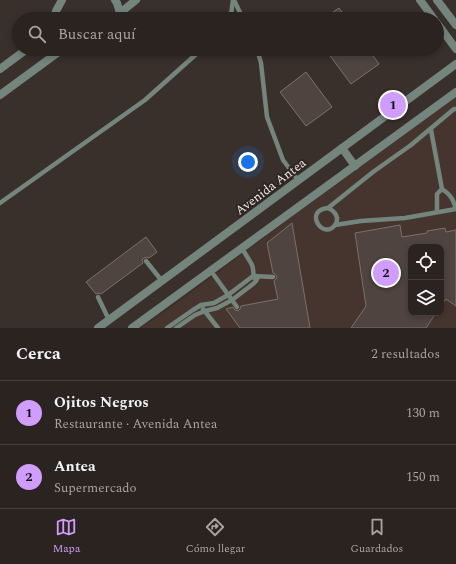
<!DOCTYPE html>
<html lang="es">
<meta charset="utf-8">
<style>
body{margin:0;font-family:Spectral,serif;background:#372f2d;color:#f1f3f6}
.controls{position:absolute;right:12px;bottom:12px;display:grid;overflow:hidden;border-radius:8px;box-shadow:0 2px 6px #0003}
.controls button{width:36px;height:36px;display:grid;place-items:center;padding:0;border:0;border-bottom:1px solid #47403e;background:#2b2320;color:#f1f3f6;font:20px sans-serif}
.you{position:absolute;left:248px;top:162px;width:14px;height:14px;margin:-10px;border:3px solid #fff;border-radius:50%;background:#1a73e8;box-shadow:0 0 0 6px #1a73e833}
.badge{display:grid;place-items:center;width:26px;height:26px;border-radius:50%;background:#d09dfe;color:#111;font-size:13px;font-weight:700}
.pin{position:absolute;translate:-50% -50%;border:2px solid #fff;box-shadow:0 1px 4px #0006}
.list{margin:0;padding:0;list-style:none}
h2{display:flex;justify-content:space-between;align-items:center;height:52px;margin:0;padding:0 16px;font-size:17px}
h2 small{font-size:13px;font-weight:400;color:#a6a4a5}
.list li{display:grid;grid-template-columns:26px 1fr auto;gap:12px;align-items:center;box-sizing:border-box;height:64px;padding:0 16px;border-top:1px solid #47403e}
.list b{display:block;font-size:15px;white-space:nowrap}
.list p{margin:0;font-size:13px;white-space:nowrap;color:#a6a4a5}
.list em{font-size:13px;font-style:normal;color:#a6a4a5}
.icon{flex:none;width:22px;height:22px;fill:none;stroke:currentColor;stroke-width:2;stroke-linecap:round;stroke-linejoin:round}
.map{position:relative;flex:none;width:456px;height:328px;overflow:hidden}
.search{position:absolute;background:#2b2320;box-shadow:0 2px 6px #0003;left:12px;right:12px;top:12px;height:44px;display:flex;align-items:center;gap:10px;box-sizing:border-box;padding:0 14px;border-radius:22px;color:#a6a4a5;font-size:15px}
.sheet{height:180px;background:#2b2320}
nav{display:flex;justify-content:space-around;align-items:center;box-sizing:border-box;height:56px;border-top:1px solid #47403e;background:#2b2320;font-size:11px;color:#a6a4a5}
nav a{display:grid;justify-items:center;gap:2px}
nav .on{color:#d09dfe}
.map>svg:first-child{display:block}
</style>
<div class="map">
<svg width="456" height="328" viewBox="0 0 456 328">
<rect width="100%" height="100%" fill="#392f2b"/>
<path fill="#46352f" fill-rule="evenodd" d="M456,97v231h-315l40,-28 108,-81zM411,247h30v66h-30z"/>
<g fill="#4f443f" stroke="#7c706a">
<path d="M339,8l8,11h-24z"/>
<path d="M325,49h43l11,15 -28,20z"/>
<path d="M306,72l26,35 -26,19 -26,-34z"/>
<path d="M292,223l18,105h-70l-14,-19 7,-2 2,3 3,1 2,-2 1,-3 37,-7 -4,-18 2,-2 1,-2 -2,-3 -2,-1 -6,-30z"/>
<path d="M400,225l2,12 25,-4v-2l18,-3 1,4 10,-2v76l-10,-7 -5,7v-59h-30v66h25l-10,15h-75l15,-22 -11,-73z"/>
<path d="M146,237l11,15 -8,6 -2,-1 -3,1 -2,2 1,3 -42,31 -3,-1 -2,1 -10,-12z"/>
</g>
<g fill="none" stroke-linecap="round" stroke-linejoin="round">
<g stroke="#74857e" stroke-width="4.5">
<path d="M234,0l9,19"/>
<path d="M229,19l2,-4 2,-15"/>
<path d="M257,49l4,14 6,54 16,43 15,20"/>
<path d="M0,203l145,-103 57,-51"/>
<path d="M328,208c7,3 12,10 7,17 -12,16 -32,-15 -7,-17l45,-36 38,-27 43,-36h2"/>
<path d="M437,212v-18l5,-5"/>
<path d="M335,225l26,-4 44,-3 51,-9c-3,-10 -5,-14 -14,-20l-11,-59"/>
<path d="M242,248c3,6 7,11 10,17 2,5 1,9 2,13"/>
<path d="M146,261l16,20"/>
<path d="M211,271l26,36"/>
<path d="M98,297l11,23"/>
<path d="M203,309l15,19"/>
<path d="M167,328l26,-18 8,-5 13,-2 14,-8 25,-19 20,1"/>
<path d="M176,328l19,-13 10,-4 12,-3 15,-8 21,-16 3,-3 2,-4"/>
</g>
<g stroke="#74857e" stroke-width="8">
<path d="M115,0l2,3 3,10"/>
<path d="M420,0l14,19"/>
<path d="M437,0l19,25"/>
<path d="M54,19l2,-8 6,-11"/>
<path d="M119,19l1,-6 16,-13"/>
<path d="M437,23l19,26"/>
<path d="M80,49h15"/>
<path d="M0,69l27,-20"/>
<path d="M0,95l60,-44 9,-2"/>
<path d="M342,148l13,18"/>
<path d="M98,328l358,-264"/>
<path d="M132,328l324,-236"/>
</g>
</g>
<g text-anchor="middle" stroke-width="4" stroke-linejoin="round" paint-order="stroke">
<g font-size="13" fill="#f0e9e6" stroke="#2f2521">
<text transform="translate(270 186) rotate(-37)" y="5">Avenida Antea</text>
</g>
</g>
</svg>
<div class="controls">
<button><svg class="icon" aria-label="locate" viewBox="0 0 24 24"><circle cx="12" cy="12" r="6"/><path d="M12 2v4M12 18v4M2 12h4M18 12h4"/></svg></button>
<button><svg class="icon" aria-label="layers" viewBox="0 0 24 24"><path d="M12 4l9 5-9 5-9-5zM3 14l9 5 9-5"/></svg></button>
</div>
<div class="you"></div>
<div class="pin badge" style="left:393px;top:105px">1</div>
<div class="pin badge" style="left:386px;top:273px">2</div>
<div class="search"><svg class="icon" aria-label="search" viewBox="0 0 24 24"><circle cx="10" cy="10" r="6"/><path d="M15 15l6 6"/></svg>Buscar aquí</div>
</div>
<section class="sheet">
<h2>Cerca<small>2 resultados</small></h2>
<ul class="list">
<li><span class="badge">1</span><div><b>Ojitos Negros</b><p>Restaurante · Avenida Antea</p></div><em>130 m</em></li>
<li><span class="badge">2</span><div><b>Antea</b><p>Supermercado</p></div><em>150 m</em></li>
</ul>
</section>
<nav>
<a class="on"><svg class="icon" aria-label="map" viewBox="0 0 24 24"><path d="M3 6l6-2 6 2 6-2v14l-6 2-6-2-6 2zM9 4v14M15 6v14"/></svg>Mapa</a>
<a><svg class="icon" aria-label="directions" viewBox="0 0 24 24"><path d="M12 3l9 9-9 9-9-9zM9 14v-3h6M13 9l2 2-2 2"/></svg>Cómo llegar</a>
<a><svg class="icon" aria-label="saved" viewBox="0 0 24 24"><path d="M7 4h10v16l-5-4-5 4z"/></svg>Guardados</a>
</nav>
